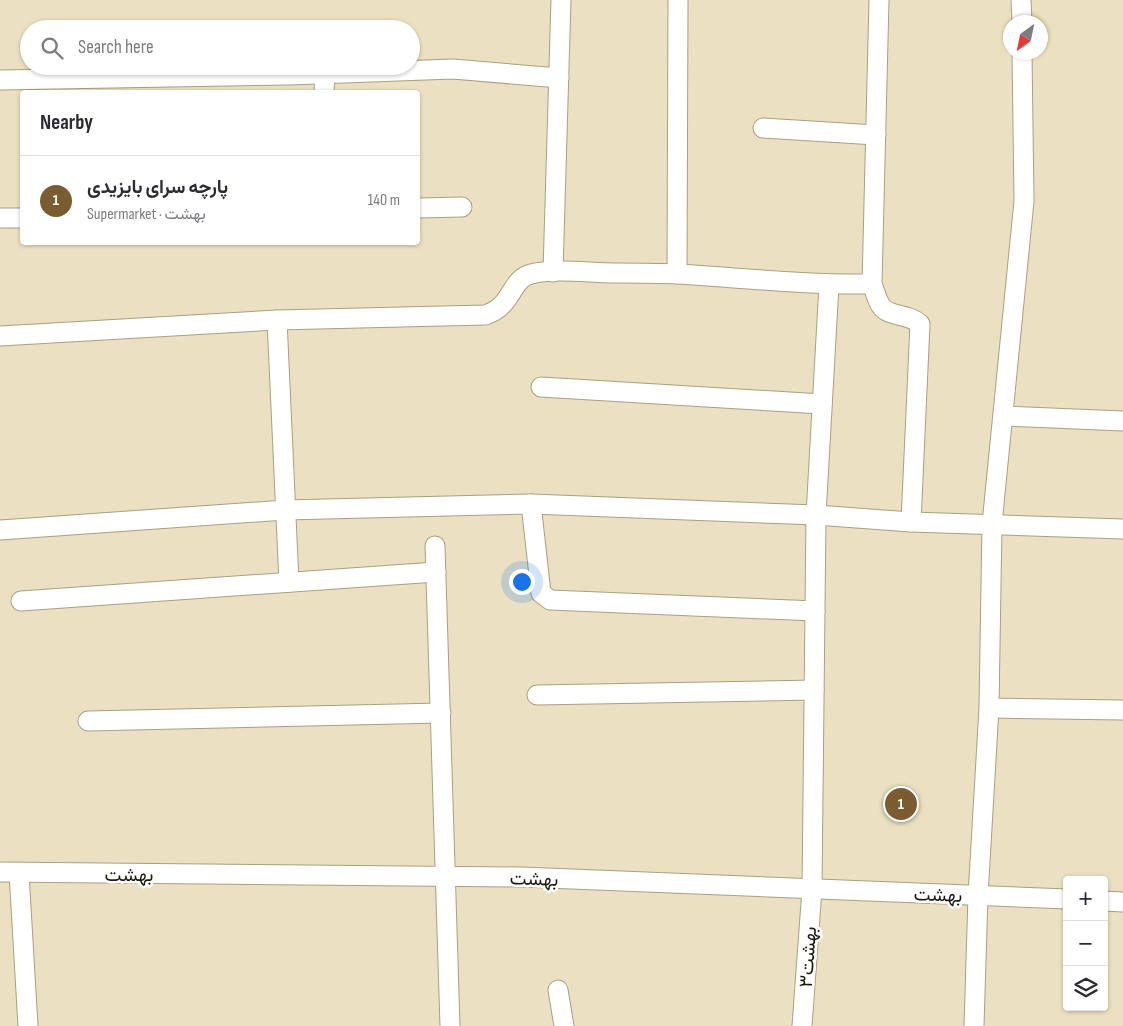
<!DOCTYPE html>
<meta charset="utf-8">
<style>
body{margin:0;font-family:"Sofia Sans Condensed",Vazirmatn,sans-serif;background:#f2f2f3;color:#2b2b33}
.controls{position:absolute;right:15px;bottom:15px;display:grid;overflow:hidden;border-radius:5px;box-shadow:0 1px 4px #0004}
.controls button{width:45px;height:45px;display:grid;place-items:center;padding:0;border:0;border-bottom:1px solid #e1e1e2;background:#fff;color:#2b2b33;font:25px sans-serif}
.compass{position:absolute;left:1003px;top:15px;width:45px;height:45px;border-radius:50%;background:#fff;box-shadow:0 1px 4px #0004;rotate:213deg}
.you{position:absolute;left:521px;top:581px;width:18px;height:18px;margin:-12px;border:4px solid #fff;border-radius:50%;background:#1a73e8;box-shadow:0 0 0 8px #1a73e833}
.badge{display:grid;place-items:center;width:32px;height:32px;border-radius:50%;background:#7b5b30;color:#fff;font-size:16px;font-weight:700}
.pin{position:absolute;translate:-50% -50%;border:2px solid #fff;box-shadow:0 1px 5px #0006}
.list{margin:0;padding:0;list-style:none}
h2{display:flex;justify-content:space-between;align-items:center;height:65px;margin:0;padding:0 20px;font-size:21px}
h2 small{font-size:16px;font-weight:400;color:#7c7c81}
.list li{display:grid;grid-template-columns:32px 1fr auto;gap:15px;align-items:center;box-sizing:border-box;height:90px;padding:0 20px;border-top:1px solid #e1e1e2}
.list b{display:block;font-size:19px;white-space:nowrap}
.list p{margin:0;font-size:16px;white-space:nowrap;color:#7c7c81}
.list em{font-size:16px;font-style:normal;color:#7c7c81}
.icon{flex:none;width:28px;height:28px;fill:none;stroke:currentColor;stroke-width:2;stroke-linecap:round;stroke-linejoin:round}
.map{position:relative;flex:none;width:1123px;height:1026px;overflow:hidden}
.search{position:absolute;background:#fff;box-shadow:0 1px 4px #0004;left:20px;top:20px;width:400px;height:55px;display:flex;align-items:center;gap:12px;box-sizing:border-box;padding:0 18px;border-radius:28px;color:#7c7c81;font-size:19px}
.panel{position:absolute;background:#fff;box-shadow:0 1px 4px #0004;left:20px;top:90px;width:400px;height:155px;border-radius:5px}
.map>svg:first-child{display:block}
</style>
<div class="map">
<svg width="1123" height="1026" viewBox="0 0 1123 1026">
<rect width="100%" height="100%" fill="#ebe1c2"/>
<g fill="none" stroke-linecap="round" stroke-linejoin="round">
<defs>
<g id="street">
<path d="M879,0l-7,284c3,7 5,16 9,22 7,11 27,7 39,18l-9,198"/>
<path d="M1021,0l1,22"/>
<path d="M0,80l290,-5 163,-6 106,9"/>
<path d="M324,92l1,-19"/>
<path d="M763,128l113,7"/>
<path d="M418,208l44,-1"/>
<path d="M0,218h22"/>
<path d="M553,272l8,-272"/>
<path d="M677,274l1,-274"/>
<path d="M277,320l12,262"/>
<path d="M0,336l277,-16 208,-5c28,-8 25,-36 46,-41 25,-6 58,-1 84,-1 21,0 43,0 64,1 64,4 128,11 193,10"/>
<path d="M541,387l281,17"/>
<path d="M1004,416l119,5"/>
<path d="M531,504l10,89 9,7 265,11"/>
<path d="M0,530l285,-20 246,-6 285,11 95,7 212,7"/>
<path d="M435,546l15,480"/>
<path d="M21,601l415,-29"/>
<path d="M537,695l277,-5"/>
<path d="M989,708l134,2"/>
<path d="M88,721l353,-8"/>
<path d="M0,872l522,5 545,22"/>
<path d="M19,873l9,153"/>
<path d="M1104,901l19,1"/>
<path d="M558,990l6,36"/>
<path d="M802,1026l10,-137 4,-374 13,-230"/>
<path d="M974,1026l4,-130 11,-188 3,-184 32,-323 -2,-149"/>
</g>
</defs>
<use href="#street" stroke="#a99f81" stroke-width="21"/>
<use href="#street" stroke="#fff" stroke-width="19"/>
</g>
<g text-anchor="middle" stroke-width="5" stroke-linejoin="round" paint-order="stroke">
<g font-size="19" fill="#1c180d" stroke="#fff">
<text x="129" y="881">بهشت</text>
<text transform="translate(534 878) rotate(2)" y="7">بهشت</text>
<text transform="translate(938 894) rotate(2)" y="7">بهشت</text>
<text transform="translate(807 957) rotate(-86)" y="7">بهشت۳</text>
</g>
</g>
</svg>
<div class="controls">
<button>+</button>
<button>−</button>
<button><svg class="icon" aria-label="layers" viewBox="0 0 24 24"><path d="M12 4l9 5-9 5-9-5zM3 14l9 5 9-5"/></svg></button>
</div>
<svg class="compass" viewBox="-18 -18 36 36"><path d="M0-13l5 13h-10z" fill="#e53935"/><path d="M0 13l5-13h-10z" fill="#7c7c81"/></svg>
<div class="you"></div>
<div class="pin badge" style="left:901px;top:804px">1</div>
<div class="search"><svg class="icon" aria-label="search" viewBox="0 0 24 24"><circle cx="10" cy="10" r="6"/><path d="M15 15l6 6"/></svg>Search here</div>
<section class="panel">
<h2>Nearby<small></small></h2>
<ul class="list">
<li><span class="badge">1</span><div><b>پارچه سرای بایزیدی</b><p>Supermarket · بهشت</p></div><em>140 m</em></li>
</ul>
</section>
</div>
